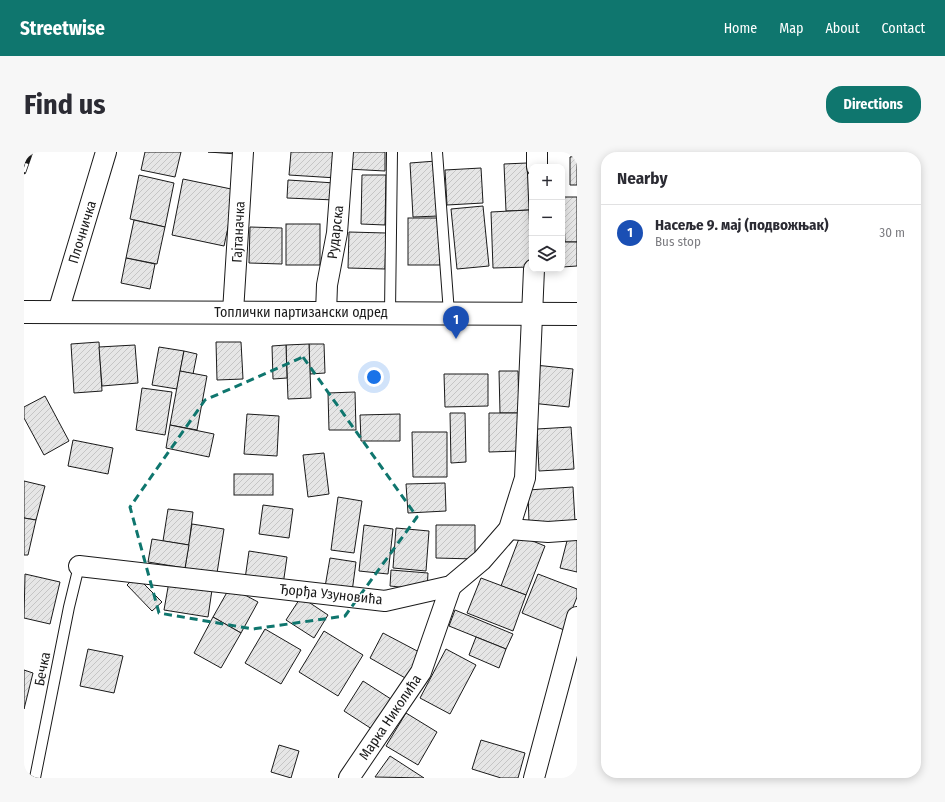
<!DOCTYPE html>
<meta charset="utf-8">
<style>
body{margin:0;font-family:"Fira Sans Condensed",sans-serif;background:#f7f7f7;color:#2b2b33}
.controls{position:absolute;right:12px;top:12px;display:grid;overflow:hidden;border-radius:8px;box-shadow:0 2px 10px #0003}
.controls button{width:36px;height:36px;display:grid;place-items:center;padding:0;border:0;border-bottom:1px solid #e1e1e2;background:#fff;color:#2b2b33;font:20px sans-serif}
.you{position:absolute;left:350px;top:225px;width:14px;height:14px;margin:-10px;border:3px solid #fff;border-radius:50%;background:#1a73e8;box-shadow:0 0 0 6px #1a73e833}
.badge{display:grid;place-items:center;width:26px;height:26px;border-radius:50%;background:#0f766e;color:#fff;font-size:13px;font-weight:700}
.pin{position:absolute;translate:-50% -33px;filter:drop-shadow(0 1px 2px #0008)}
.pin::after{content:'';position:absolute;top:21px;width:14px;height:12px;background:inherit;clip-path:polygon(0 0,100% 0,50% 100%)}
.list{margin:0;padding:0;list-style:none}
h2{display:flex;justify-content:space-between;align-items:center;height:52px;margin:0;padding:0 16px;font-size:17px}
h2 small{font-size:13px;font-weight:400;color:#7c7c81}
.list li{display:grid;grid-template-columns:26px 1fr auto;gap:12px;align-items:center;box-sizing:border-box;height:56px;padding:0 16px;border-top:1px solid #e1e1e2}
.list b{display:block;font-size:15px;white-space:nowrap}
.list p{margin:0;font-size:13px;white-space:nowrap;color:#7c7c81}
.list em{font-size:13px;font-style:normal;color:#7c7c81}
.icon{flex:none;width:22px;height:22px;fill:none;stroke:currentColor;stroke-width:2;stroke-linecap:round;stroke-linejoin:round}
.map{position:relative;flex:none;width:553px;height:626px;overflow:hidden;border-radius:16px}
header{display:flex;align-items:center;gap:24px;box-sizing:border-box;height:56px;padding:0 20px;background:#0f766e;color:#fff}
header strong{font-size:19px}
nav{display:flex;gap:22px;margin-inline-start:auto;font-size:14px}
.intro{display:flex;align-items:center;justify-content:space-between;box-sizing:border-box;height:96px;padding:0 24px}
h1{margin:0;font-size:28px}
.button{padding:10px 18px;border-radius:16px;background:#0f766e;color:#fff;font-size:14px;font-weight:700}
main{display:flex;gap:24px;padding:0 24px}
aside{flex:1;background:#fff;border-radius:16px;box-shadow:0 2px 10px #0003}
.map>svg:first-child{display:block}
</style>
<header>
<strong>Streetwise</strong>
<nav><a>Home</a><a>Map</a><a>About</a><a>Contact</a></nav>
</header>
<div class="intro"><h1>Find us</h1><a class="button">Directions</a></div>
<main>
<div class="map">
<svg width="553" height="626" viewBox="0 0 553 626">
<defs>
<pattern id="building-hatch" width="6" height="6" patternUnits="userSpaceOnUse"><rect width="6" height="6" fill="#e6e6e6"/><path d="M-1 1l2-2M0 6l6-6M5 7l2-2" fill="none" stroke="#c5c5c5"/></pattern>
</defs>
<rect width="100%" height="100%" fill="#fff"/>
<g fill="url(#building-hatch)" stroke="#1a1a1a">
<path d="M121,0h36l-6,25 -34,-7z"/>
<path d="M184,0h30l-1,2z"/>
<path d="M267,0h48l-2,26 -48,-3z"/>
<path d="M324,0h37v19l-38,-2z"/>
<path d="M553,4v29h-7v-28z"/>
<path d="M412,9l3,55 -26,1 -3,-54z"/>
<path d="M503,11l2,47 -23,1 -2,-47z"/>
<path d="M457,16l2,35 -36,2 -2,-35z"/>
<path d="M115,23l35,8 -9,44 -35,-8z"/>
<path d="M338,23h24l-1,50 -24,-1z"/>
<path d="M159,27l53,11 -12,56 -52,-11z"/>
<path d="M264,28l47,3v17l-48,-2z"/>
<path d="M539,45h14v45h-12z"/>
<path d="M459,54l6,60 -32,3 -6,-60z"/>
<path d="M505,58l2,57 -38,1 -2,-56z"/>
<rect x="384" y="66" width="32" height="47"/>
<path d="M110,68l31,7 -8,37 -31,-6z"/>
<rect x="262" y="72" width="34" height="41"/>
<path d="M226,75l32,1v36l-33,-1z"/>
<path d="M325,80l37,1 -1,36 -37,-1z"/>
<path d="M538,90h15v24l-15,1z"/>
<path d="M102,106l29,6 -5,25 -29,-6z"/>
<path d="M75,190l3,49 -28,2 -3,-49z"/>
<path d="M192,190h25l2,37 -26,1z"/>
<path d="M285,192h15l1,29 -15,1z"/>
<path d="M285,192l2,54 -23,1 -2,-54z"/>
<path d="M111,193l3,38 -36,3 -3,-39z"/>
<path d="M262,193l1,33 -14,1 -1,-33z"/>
<path d="M135,195l25,4 -7,38 -25,-4z"/>
<path d="M160,199l13,3 -4,20 -13,-3z"/>
<path d="M511,213l38,4 -4,38 -38,-4z"/>
<path d="M156,219l27,5 -10,54 -27,-5z"/>
<path d="M475,219h19l1,42h-19z"/>
<path d="M420,222h44v32l-43,1z"/>
<path d="M118,236l30,4 -7,43 -29,-5z"/>
<path d="M331,240l1,38h-27l-1,-37z"/>
<path d="M21,244l24,45 -25,14 -20,-37v-11z"/>
<path d="M426,261h15l1,49 -15,1z"/>
<path d="M465,261h30v38l-30,1z"/>
<path d="M223,262l32,2 -2,40 -33,-2z"/>
<path d="M376,262v27h-39l-1,-26z"/>
<path d="M146,273l44,9 -5,23 -43,-9z"/>
<path d="M547,275l3,42 -35,2 -2,-42z"/>
<path d="M388,280h35v45h-34z"/>
<path d="M49,288l40,8 -5,26 -40,-8z"/>
<path d="M300,301l5,41 -21,3 -5,-42z"/>
<rect x="210" y="322" width="39" height="21"/>
<path d="M0,329l21,5 -9,34 -12,-2z"/>
<path d="M421,331l1,28 -38,2 -2,-29z"/>
<path d="M549,335l2,34 -46,3 -1,-34z"/>
<path d="M314,345l24,4 -8,52 -23,-3z"/>
<path d="M239,353l30,4 -4,29 -30,-4z"/>
<path d="M144,357l25,3 -4,33 -26,-4z"/>
<path d="M0,366l12,2 -8,35h-4z"/>
<path d="M168,372l32,5 -7,44 -32,-5z"/>
<path d="M340,373l29,4 -5,45 -29,-3z"/>
<path d="M412,373h39v34l-39,-1z"/>
<path d="M372,376l33,3 -3,40 -33,-3z"/>
<path d="M496,384l25,10 -19,49 -25,-9z"/>
<path d="M544,385l9,3v32l-17,-4z"/>
<path d="M128,387l37,6 -4,23 -37,-6z"/>
<path d="M225,399l38,6 -4,28 -38,-6z"/>
<path d="M306,406l26,4 -4,30 -27,-5z"/>
<path d="M367,418l37,3 -1,17 -37,-4z"/>
<path d="M1,422l35,8 -10,42 -26,-6z"/>
<path d="M514,422l39,15v8l-13,33 -42,-17z"/>
<path d="M112,424l26,26 -10,9 -25,-26z"/>
<path d="M146,424l43,7 -5,34 -44,-7z"/>
<path d="M457,426l45,17 -13,36 -46,-18z"/>
<path d="M206,435l28,15 -17,31 -28,-16z"/>
<path d="M277,445l27,18 -14,23 -28,-18z"/>
<path d="M431,458l58,24 -7,15 -57,-23z"/>
<path d="M189,465l28,16 -20,35 -27,-15z"/>
<path d="M241,477l36,21 -20,34 -36,-21z"/>
<path d="M300,479l39,24 -25,41 -39,-24z"/>
<path d="M359,481l38,20 -14,26 -37,-21z"/>
<path d="M452,485l30,12 -7,19 -30,-13z"/>
<path d="M64,497l35,7 -9,37 -34,-7z"/>
<path d="M422,497l30,16 -26,49 -30,-16z"/>
<path d="M0,518l9,3 -9,36z"/>
<path d="M339,529l31,20 -19,30 -31,-20z"/>
<path d="M382,561l31,19 -19,33 -32,-19z"/>
<path d="M457,588l44,13 -7,25h-17l-29,-9z"/>
<path d="M255,593l20,6 -8,27 -20,-6z"/>
<path d="M366,604l34,22 -49,-1z"/>
</g>
<g fill="none" stroke-linecap="round" stroke-linejoin="round">
<defs>
<g id="lane">
<path d="M413,0l12,161"/>
<path d="M366,160l2,-160"/>
<path d="M11,626l34,-171 10,-41"/>
</g>
<g id="street">
<path d="M513,15v-15"/>
<path d="M34,160l48,-160"/>
<path d="M209,160l10,-160"/>
<path d="M302,161l1,-28 10,-52 6,-81"/>
<path d="M485,377l39,3 29,-2"/>
<path d="M55,414l306,35 66,-15 31,-26 27,-31 16,-51 9,-209"/>
<path d="M325,626l72,-106 30,-86"/>
<path d="M510,626l43,-161"/>
</g>
<path id="secondary" d="M0,160l553,2"/>
</defs>
<use href="#lane" stroke="#1a1a1a" stroke-width="12"/>
<use href="#street" stroke="#1a1a1a" stroke-width="22"/>
<use href="#secondary" stroke="#1a1a1a" stroke-width="24"/>
<use href="#lane" stroke="#fff" stroke-width="10"/>
<use href="#street" stroke="#fff" stroke-width="20"/>
<use href="#secondary" stroke="#fff" stroke-width="22"/>
<defs>
<path id="rail" d="M0,20l7,-20"/>
</defs>
<use href="#rail" stroke="#1a1a1a" stroke-width="4.5"/>
<use href="#rail" stroke="#fff" stroke-width="3" stroke-dasharray="9" stroke-linecap="butt"/>
</g>
<path fill="none" stroke="#0f766e" stroke-width="3" stroke-dasharray="8 5" stroke-linejoin="round" d="M279,205l114,160 -72,99 -92,13 -94,-16 -29,-106 75,-107z"/>
<g text-anchor="middle" stroke-width="3" stroke-linejoin="round" paint-order="stroke">
<g font-size="14" fill="#1a1a1a" stroke="#fff">
<text transform="translate(58 80) rotate(-73)" y="5">Плочничка</text>
<text transform="translate(214 80) rotate(-87)" y="5">Гајтаначка</text>
<text transform="translate(311 80) rotate(-83)" y="5">Рударска</text>
<text x="277" y="165">Топлички партизански одред</text>
<text transform="translate(307 442) rotate(6)" y="5">Ђорђа Узуновића</text>
<text transform="translate(18 517) rotate(-79)" y="5">Бечка</text>
<text transform="translate(366 565) rotate(-56)" y="5">Марка Николића</text>
</g>
</g>
</svg>
<div class="controls">
<button>+</button>
<button>−</button>
<button><svg class="icon" aria-label="layers" viewBox="0 0 24 24"><path d="M12 4l9 5-9 5-9-5zM3 14l9 5 9-5"/></svg></button>
</div>
<div class="you"></div>
<div class="pin badge" style="left:432px;top:187px;background:#1a4fb4">1</div>
</div>
<aside>
<h2>Nearby<small></small></h2>
<ul class="list">
<li><span class="badge" style="background:#1a4fb4">1</span><div><b>Насеље 9. мај (подвожњак)</b><p>Bus stop</p></div><em>30 m</em></li>
</ul>
</aside>
</main>
